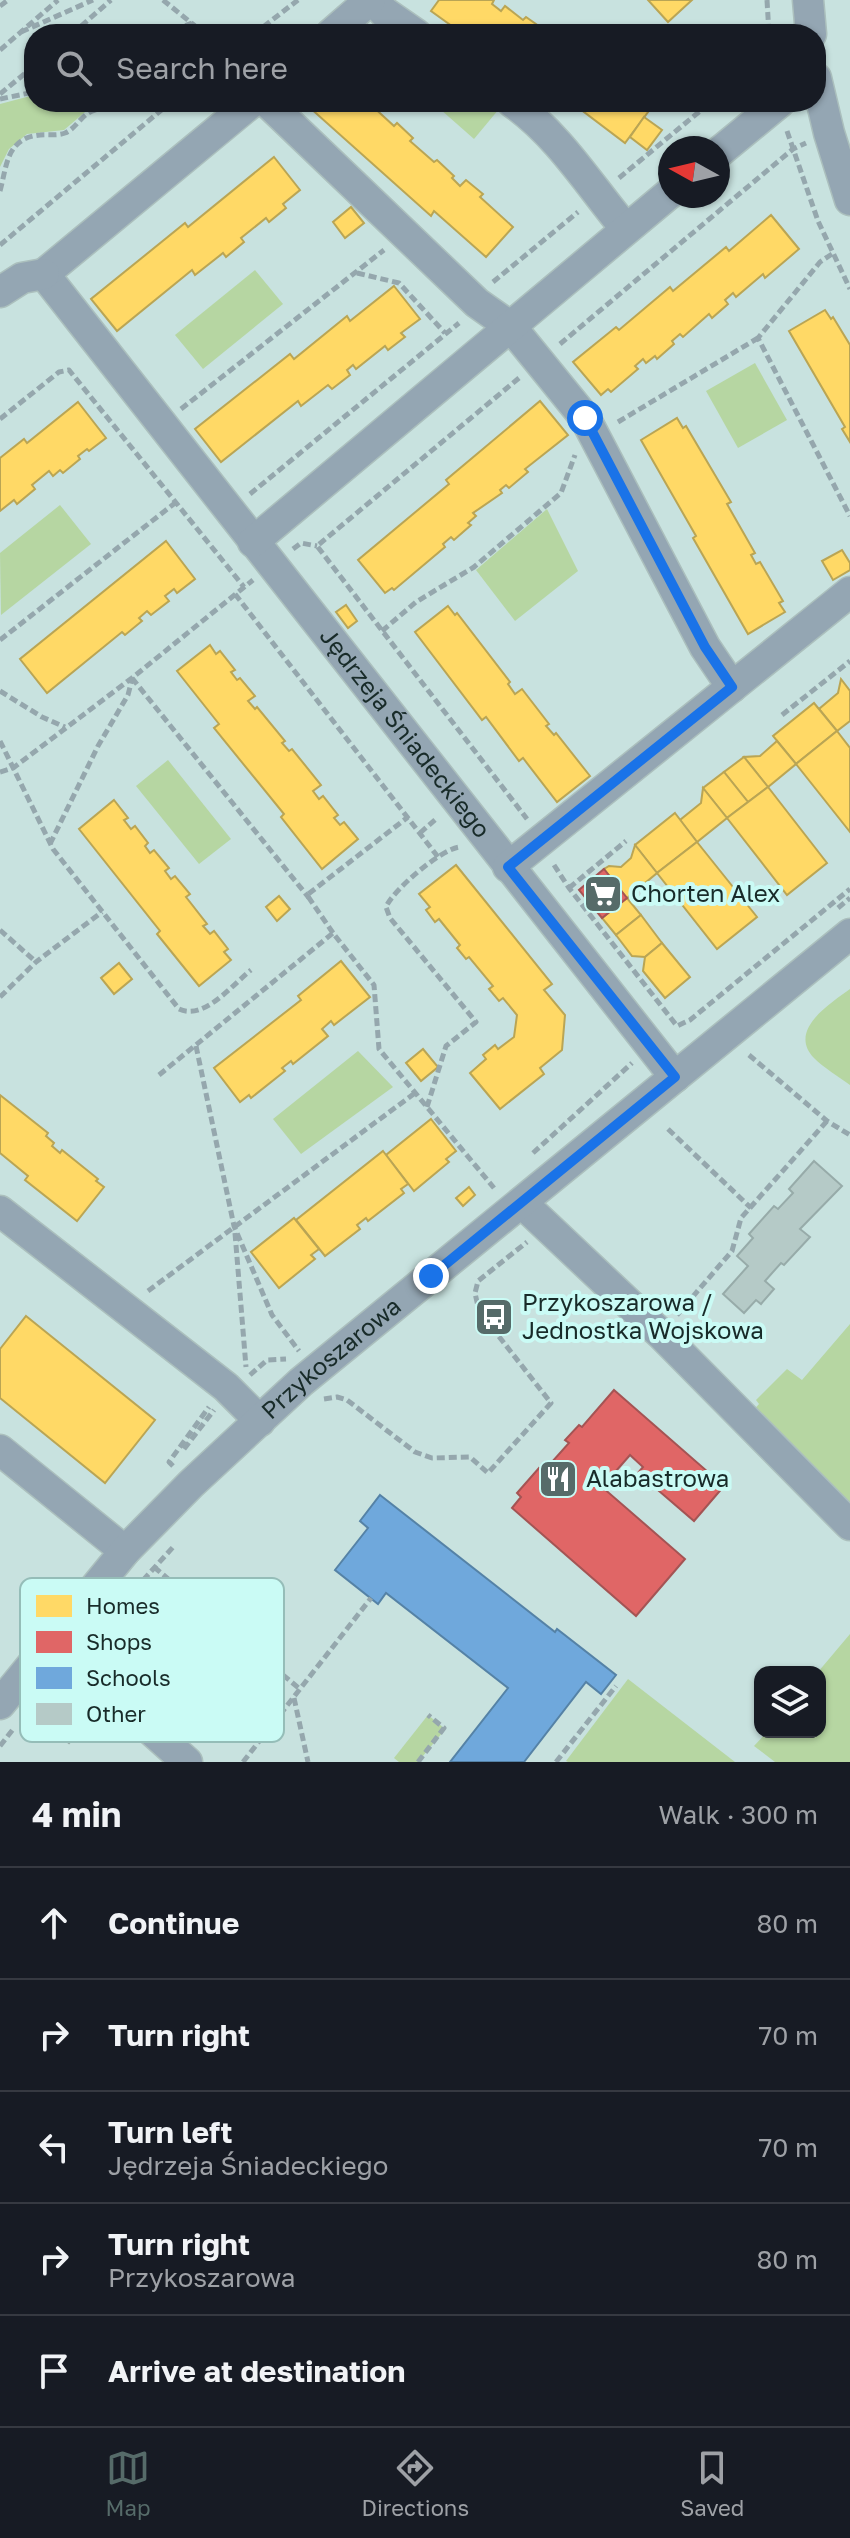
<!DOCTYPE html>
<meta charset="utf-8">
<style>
body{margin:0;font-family:"Golos Text",sans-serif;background:#20242c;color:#f1f3f6}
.controls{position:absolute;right:24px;bottom:24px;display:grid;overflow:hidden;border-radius:16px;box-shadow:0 2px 6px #0004}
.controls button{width:72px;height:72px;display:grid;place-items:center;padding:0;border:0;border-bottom:2px solid #363941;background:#171b24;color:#f1f3f6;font:40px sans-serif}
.compass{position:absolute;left:658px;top:136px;width:72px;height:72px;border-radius:50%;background:#171b24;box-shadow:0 2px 6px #0004;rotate:278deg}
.stop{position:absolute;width:24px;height:24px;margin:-18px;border:6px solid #1a73e8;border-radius:50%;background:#fff}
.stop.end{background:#1a73e8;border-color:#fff;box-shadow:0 2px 8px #0008}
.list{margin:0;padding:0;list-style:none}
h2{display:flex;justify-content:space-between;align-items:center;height:104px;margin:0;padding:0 32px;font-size:34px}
h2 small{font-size:26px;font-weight:400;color:#9ea1a6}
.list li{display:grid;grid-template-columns:52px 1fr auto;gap:24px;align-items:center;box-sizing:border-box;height:112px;padding:0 32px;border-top:2px solid #363941}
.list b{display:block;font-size:30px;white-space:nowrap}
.list p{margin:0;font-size:26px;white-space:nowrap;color:#9ea1a6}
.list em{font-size:26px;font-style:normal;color:#9ea1a6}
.icon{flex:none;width:44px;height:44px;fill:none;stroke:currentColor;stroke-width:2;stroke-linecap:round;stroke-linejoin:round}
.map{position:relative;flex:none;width:850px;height:1762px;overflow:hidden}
.search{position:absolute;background:#171b24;box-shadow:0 2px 6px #0004;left:24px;right:24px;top:24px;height:88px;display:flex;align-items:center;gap:20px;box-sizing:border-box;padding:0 28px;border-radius:32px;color:#9ea1a6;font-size:30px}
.sheet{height:664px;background:#171b24}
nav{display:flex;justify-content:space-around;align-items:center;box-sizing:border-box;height:112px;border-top:2px solid #363941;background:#171b24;font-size:22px;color:#9ea1a6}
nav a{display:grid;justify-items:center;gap:4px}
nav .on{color:#566b69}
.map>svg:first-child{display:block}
</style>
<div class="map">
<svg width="850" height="1762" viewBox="0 0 850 1762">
<rect width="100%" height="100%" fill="#c8e2df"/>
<g fill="#b6d6a2">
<path d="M34,95v7h90l-33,5 -27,23 -37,4 -18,15 -9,18v-63z"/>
<path d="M432,102h58l9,7 -25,30z"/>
<path d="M255,270l28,34 -80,65 -28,-34z"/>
<path d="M755,363l32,57 -49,28 -32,-57z"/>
<path d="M60,505l31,39 -90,71 -1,-62z"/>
<path d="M547,509l31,62 -63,50 -39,-51z"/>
<path d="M168,760l63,79 -32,25 -63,-78z"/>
<path d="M850,989v96c-12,-9 -26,-17 -36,-27 -27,-28 17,-55 36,-69z"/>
<path d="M358,1051l35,36 -92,67 -28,-35z"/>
<path d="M850,1324v183l-99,-94 8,-9 -3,-4 31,-31 15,11z"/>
<path d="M850,1634v128h-75l-21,-16 13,-14h53v-60h-2z"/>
<path d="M628,1679l107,83h-167l-2,-1z"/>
<path d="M428,1715l16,13 -2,5 -24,29h-19l-5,-4z"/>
</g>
<g fill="#ffd966" stroke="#baa554" stroke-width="2">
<path d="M439,0h55l-2,4 9,7 4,-5 18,14 3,-3 17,12 -1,5h-79l-32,-23z"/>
<path d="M648,0h44l-24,22z"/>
<path d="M314,102h58l-2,2 24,22 3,-3 16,15 -3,3 24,21 3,-2 17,16 -2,2 8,8 6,-6 17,14 -3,3 33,30 -27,30 -52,-46 -3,5 -122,-109z"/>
<path d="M562,102h80l9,6 -26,35 -53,-40 -3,4z"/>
<path d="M644,117l18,13 -15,20 -17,-13z"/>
<path d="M274,157l26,33 -17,14 3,4 -17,14 -3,-4 -25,20 3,4 -18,15 -3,-4 -28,22 -3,-5 -75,61 -26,-32 94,-76 3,4z"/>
<path d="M351,207l13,16 -19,15 -12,-16z"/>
<path d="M771,215l28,34 -34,29 -2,-4 -27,23 -3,-4 -8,7 3,4 -16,14 -3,-4 -26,23 -3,-3 -8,7 2,3 -17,15 -2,-3 -9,7 -3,-4 -8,7 3,3 -27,23 -3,-3 -7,6 -28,-33 43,-35 3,3 51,-43 3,4 53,-44 3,4z"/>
<path d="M394,286l26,33 -19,14 4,4 -17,13 -3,-4 -29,23 -3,-4 -6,5 3,5 -18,14 -4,-4 -27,21 -3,-5 -77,61 -26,-33 95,-75 4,5 53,-43 3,5z"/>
<path d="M825,310l6,9 2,-2 17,28v97l-8,-13 3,-2 -56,-96z"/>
<path d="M540,401l28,34 -43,34 3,3 -19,16 -3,-3 -6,5 2,3 -29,20 3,3 -8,7 3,2 -17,15 -3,-3 -8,7 2,3 -51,43 -2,-2 -7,5 -27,-33 91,-76 -3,-4z"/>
<path d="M78,402l28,36 -17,13 -2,-2 -9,7 2,3 -17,14 -3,-3 -7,6 -4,-5 -17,14 3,4 -18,15 -3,-4 -14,11v-53l24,-19 3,4z"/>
<path d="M677,418l6,10 3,-2 45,76 -4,2 28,49 -4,2 5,9 4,-2 23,39 -4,2 6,9 -37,22 -55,-96 3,-2 -55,-96z"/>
<path d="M166,541l29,38 -18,14 -3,-4 -9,7 4,5 -18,14 -4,-4 -8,7 3,3 -17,14 -3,-3 -75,61 -27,-34z"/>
<path d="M842,550l8,13v7l-17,10 -11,-19z"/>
<path d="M346,605l11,16 -9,7 -12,-16z"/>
<path d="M448,606l7,9 2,-2 53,69 -2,2 7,10 7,-5 27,35 -3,2 8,9 2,-2 34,43 -33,26 -34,-44 -4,3 -33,-44 -4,3 -67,-88z"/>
<path d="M210,645l6,9 4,-3 15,19 -4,2 6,8 3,-2 15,18 -7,5 7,8 2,-2 28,34 -3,2 7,8 3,-2 29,36 -8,6 6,8 4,-3 15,19 -4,3 6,7 4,-3 14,17 -36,30 -41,-52 3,-3 -70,-86 5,-4 -42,-53z"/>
<path d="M841,679l9,12v30l-13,10 -18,-22 19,-16z"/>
<path d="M814,703l23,28 -41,33 -23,-28z"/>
<path d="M837,731l13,17v84l-54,-68z"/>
<path d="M777,741l19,23 -28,23 -24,-30 16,-1z"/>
<path d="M744,757l24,30 -20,15 -24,-30z"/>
<path d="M724,772l24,30 -21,16 -24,-30z"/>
<path d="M768,787l59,76 -40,32 -60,-77z"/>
<path d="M703,788l24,30 -30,24 -17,-22 21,-17z"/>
<path d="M114,800l14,18 -4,2 7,9 4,-3 13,17 -3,3 5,7 4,-3 15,18 -4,3 6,8 4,-3 15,18 -4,3 21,27 -4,2 7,8 4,-3 14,18 -4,3 7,8 -32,26 -42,-52 3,-3 -81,-102z"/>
<path d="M675,813l22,29 -40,31 -22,-28z"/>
<path d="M697,842l60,75 -40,32 -60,-76z"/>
<path d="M635,845l22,28 -30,25 -23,-29 5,-3 12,1 10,-9z"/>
<path d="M456,865l96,119 -8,6 21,25 -3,35 -22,18 4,6 -44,35 -30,-36 16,-14 -3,-4 12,-10 3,4 16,-12 3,-22 -14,-17 -4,3 -10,-12 4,-3 -24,-29 -3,2 -9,-11 3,-3 -21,-26 -4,3 -9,-12 4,-3 -11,-13z"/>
<path d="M279,896l11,13 -13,12 -11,-14z"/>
<path d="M627,898l14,17 -25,20 -14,-17z"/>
<path d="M641,915l21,28 -17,14 -13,-1 -16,-21z"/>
<path d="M662,943l28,34 -25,21 -22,-27 2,-14z"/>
<path d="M341,961l29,36 -36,28 -3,-4 -9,8 6,7 -35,28 -2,-3 -9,7 3,3 -34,27 -2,-3 -9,7 -26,-34 87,-68 -3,-4z"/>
<path d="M119,963l13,16 -18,15 -13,-16z"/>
<path d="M423,1049l15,18 -17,14 -15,-18z"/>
<path d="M0,1095l48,38 -2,3 8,7 -2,3 8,7 2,-3 36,29 -2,2 8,6 -27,34 -52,-41 3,-4 -28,-23z"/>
<path d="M431,1119l25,32 -10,8 3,3 -35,29 -28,-36z"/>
<path d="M383,1151l25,33 -7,5 3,4 -36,28 -2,-3 -9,7 3,4 -35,27 -29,-36z"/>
<path d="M469,1187l6,8 -12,11 -7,-8z"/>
<path d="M294,1218l25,31 -8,6 4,4 -36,29 -28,-36z"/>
<path d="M26,1316l129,104 -50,63 -105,-85v-49z"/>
</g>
<g fill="#e06666" stroke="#a45454" stroke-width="2">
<path d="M604,869l23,29 -25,20 -23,-28z"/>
<path d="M614,1390l110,96 -30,35 -56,-48 5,-6 -13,-12 -28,32 83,72 -49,57 -124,-108 9,-11 -4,-4 22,-25 4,4 26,-29 -4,-3 14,-15 3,2z"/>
</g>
<path fill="#6fa8dc" stroke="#5582a6" stroke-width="2" d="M380,1495l175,137 2,-3 59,46 -15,19 -15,-12 -62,80h-74l58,-74 -122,-95 -8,11 -43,-34 33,-42 -8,-7z"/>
<g fill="#b5cac7" stroke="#97aba9" stroke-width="2">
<path d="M814,1161l28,25 -42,43 10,8 -26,28 -3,-2 -16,18 9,8 -13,15 -5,-4 -12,13 -21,-19 25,-28 -11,-10 16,-18 -4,-4 25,-28 4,3 15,-16 -4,-4z"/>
<path d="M67,1722l12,10 -10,11 -11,-9z"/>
</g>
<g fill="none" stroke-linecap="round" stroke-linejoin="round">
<defs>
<g id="minor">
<path d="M373,0l11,12 32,22"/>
<path d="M808,0l3,34"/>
<path d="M331,34l39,-34"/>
<path d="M816,78l13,55 21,67"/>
<path d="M267,102l210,201 34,24 74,91 120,229 27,40"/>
<path d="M512,102c48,34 77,83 114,127"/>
<path d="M718,153l62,-51"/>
<path id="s1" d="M44,274l631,803"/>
<path d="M44,274l208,-172"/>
<path d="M0,292l22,-14 22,-4"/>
<path d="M253,542l417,-349"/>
<path d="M508,867l342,-275"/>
<path d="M522,1203l139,131 189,191"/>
<path d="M0,1211l226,176 34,34"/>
<path d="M0,1450l125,101"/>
<path d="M51,1641l136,121"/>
<path id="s2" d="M0,1704l125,-153 66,-67 110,-102 549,-448"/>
</g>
</defs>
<use href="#minor" stroke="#abbfbd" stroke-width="33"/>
<g stroke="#95a7ad" stroke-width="5" stroke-dasharray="8 4" stroke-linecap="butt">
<path d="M163,0l42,34"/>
<path d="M767,0l2,34"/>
<path d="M0,6l8,-6"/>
<path d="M21,32l72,-32"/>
<path d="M72,34l39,-34"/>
<path d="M163,34l29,-11"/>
<path d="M254,34l44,-34"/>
<path d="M0,50l58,-50"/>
<path d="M0,94l34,-28"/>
<path d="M0,99l34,-7"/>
<path d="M787,131l31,90 32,68"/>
<path d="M619,178l92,-76"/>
<path d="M0,191c7,-25 6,-53 40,-56 8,-1 17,1 25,-2 12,-5 16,-19 30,-23 13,-3 23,0 36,-8"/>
<path d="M0,245l171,-143"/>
<path d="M832,254l-12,8 -62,76 92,178"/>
<path d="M357,273l42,10 46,50"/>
<path d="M493,282l85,-70"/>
<path d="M560,344l233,-195 13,-6"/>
<path d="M519,378l-202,168 210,273"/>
<path d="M181,409l203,-159"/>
<path d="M0,419l59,-47 10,-2 175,217"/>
<path d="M618,422l140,-84"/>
<path d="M250,494l209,-171"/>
<path d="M293,549l8,-6 16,3"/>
<path d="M235,594l203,263"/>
<path d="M382,631l34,-29 58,-35 87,-74 14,-38"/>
<path d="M0,640l175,-137"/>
<path d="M132,678l177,220"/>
<path d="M0,691l42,26 23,10"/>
<path d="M782,715l68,-54"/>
<path d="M0,741l53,108 126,160c25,12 54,-25 72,-39"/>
<path d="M0,772l13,-4 119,-90 121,-98"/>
<path d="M420,833l17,-15"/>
<path d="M50,844l48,-98 30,-51 4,-16"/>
<path d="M554,865l15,23 108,138 13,-6 160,-131"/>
<path d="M569,888l57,-47"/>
<path d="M838,908l12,-10"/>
<path d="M0,930l36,32"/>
<path d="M333,933l-26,-38 101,-78"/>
<path d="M0,997l36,-35 66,-50"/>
<path d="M196,1046l38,180 38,89 27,36"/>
<path d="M749,1055l78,66 23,14"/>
<path d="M159,1075l174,-142 41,52 5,64 115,139"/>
<path d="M427,1107l19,-61 30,-24 -86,-104 -4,-11c7,-17 57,-60 75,-60"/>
<path d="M668,1129l83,79"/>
<path d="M533,1153l99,-90"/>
<path d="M235,1233l11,134"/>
<path d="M148,1291l267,-198"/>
<path d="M677,1315l55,-64 9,-33 86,-97"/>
<path d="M250,1375l17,-15 19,-1"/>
<path d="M324,1399l13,-2 10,3 68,52 17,6 38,-1 18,16 63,-70 -72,-92 -4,-18 3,-12 49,-39"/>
<path d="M184,1449l30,-39"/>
<path d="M173,1466l-4,-4 40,-55"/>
<path d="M154,1567l147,123"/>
<path d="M127,1598l47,-52"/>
<path d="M294,1698l14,64"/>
<path d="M0,1746l14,-18"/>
<path d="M243,1762l128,-164"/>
<path d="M418,1762l26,-34 -16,-13"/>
<path d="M556,1762l60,-76"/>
</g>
<use href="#minor" stroke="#94a6b3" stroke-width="30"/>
</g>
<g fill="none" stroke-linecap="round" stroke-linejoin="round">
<path stroke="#1a73e8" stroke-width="10" d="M431,1276l244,-199 -167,-210 224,-180 -27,-40 -120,-229"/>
</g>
<defs>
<symbol id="supermarket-square" viewBox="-11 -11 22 22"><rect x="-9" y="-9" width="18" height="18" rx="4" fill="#566b69" stroke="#cafbf5"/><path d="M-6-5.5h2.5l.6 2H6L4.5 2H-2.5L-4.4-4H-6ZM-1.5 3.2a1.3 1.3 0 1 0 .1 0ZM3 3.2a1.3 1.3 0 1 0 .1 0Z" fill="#fff"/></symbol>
<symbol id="bus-square" viewBox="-11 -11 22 22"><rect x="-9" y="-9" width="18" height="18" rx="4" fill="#566b69" stroke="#cafbf5"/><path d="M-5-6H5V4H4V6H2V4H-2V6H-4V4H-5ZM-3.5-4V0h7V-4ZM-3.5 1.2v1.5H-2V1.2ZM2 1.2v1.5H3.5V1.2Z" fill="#fff"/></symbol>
<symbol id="restaurant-square" viewBox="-11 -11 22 22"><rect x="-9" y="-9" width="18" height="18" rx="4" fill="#566b69" stroke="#cafbf5"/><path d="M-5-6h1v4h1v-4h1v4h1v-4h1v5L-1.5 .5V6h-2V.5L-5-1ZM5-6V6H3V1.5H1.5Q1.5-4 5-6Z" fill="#fff"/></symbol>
</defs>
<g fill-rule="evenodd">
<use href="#supermarket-square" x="581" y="872" width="44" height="44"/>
<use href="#bus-square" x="472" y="1295" width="44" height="44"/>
<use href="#restaurant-square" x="536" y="1457" width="44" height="44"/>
</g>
<g text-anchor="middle" stroke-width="8" stroke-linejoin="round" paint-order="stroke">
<g font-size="24" fill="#182b29" stroke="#cafbf5">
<text dy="8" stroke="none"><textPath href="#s1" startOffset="584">Jędrzeja Śniadeckiego</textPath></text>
<text dy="8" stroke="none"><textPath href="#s2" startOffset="480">Przykoszarowa</textPath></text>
</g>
<g font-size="24" fill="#182b29" stroke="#cafbf5" text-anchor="start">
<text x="631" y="902">Chorten Alex</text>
<text x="522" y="1311">Przykoszarowa /<tspan x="522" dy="28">Jednostka Wojskowa</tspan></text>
<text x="586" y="1487">Alabastrowa</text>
</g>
</g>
<rect x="20" y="1578" width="264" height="164" rx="12" fill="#cafbf5" stroke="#95bdb8" stroke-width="2"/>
<rect x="36" y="1595" width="36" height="22" fill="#ffd966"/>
<rect x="36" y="1631" width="36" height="22" fill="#e06666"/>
<rect x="36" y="1667" width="36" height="22" fill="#6fa8dc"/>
<rect x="36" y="1703" width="36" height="22" fill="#b5cac7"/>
<g font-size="22" fill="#182b29">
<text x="86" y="1614">Homes</text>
<text x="86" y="1650">Shops</text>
<text x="86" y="1686">Schools</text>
<text x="86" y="1722">Other</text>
</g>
</svg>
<div class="controls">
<button><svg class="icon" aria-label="layers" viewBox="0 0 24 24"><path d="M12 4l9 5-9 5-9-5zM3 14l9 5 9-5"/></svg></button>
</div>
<svg class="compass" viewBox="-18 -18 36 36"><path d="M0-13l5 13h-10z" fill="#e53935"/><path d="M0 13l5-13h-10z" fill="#9ea1a6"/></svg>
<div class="stop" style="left:585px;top:418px"></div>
<div class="stop end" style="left:431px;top:1276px"></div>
<div class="search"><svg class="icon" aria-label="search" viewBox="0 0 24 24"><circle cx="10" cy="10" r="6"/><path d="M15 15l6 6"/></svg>Search here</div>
</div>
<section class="sheet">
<h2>4 min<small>Walk · 300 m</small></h2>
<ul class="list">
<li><svg class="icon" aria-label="ahead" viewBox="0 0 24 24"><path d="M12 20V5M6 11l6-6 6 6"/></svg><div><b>Continue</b></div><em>80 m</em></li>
<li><svg class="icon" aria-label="right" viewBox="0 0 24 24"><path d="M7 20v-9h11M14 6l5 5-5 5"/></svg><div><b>Turn right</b></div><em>70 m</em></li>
<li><svg class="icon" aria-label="left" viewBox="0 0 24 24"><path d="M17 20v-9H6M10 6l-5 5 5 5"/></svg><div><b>Turn left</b><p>Jędrzeja Śniadeckiego</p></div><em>70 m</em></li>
<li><svg class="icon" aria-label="right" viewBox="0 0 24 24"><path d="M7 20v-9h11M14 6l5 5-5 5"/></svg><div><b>Turn right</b><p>Przykoszarowa</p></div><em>80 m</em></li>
<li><svg class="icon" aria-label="arrive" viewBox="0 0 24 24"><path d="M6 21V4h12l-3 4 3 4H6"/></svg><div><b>Arrive at destination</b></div></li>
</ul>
</section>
<nav>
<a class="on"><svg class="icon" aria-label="map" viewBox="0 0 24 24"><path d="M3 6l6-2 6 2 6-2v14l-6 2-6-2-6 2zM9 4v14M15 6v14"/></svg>Map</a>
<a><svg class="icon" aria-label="directions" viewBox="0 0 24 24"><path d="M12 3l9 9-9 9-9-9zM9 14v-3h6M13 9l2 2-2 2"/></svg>Directions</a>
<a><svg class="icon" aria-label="saved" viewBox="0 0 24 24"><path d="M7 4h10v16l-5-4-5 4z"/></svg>Saved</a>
</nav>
